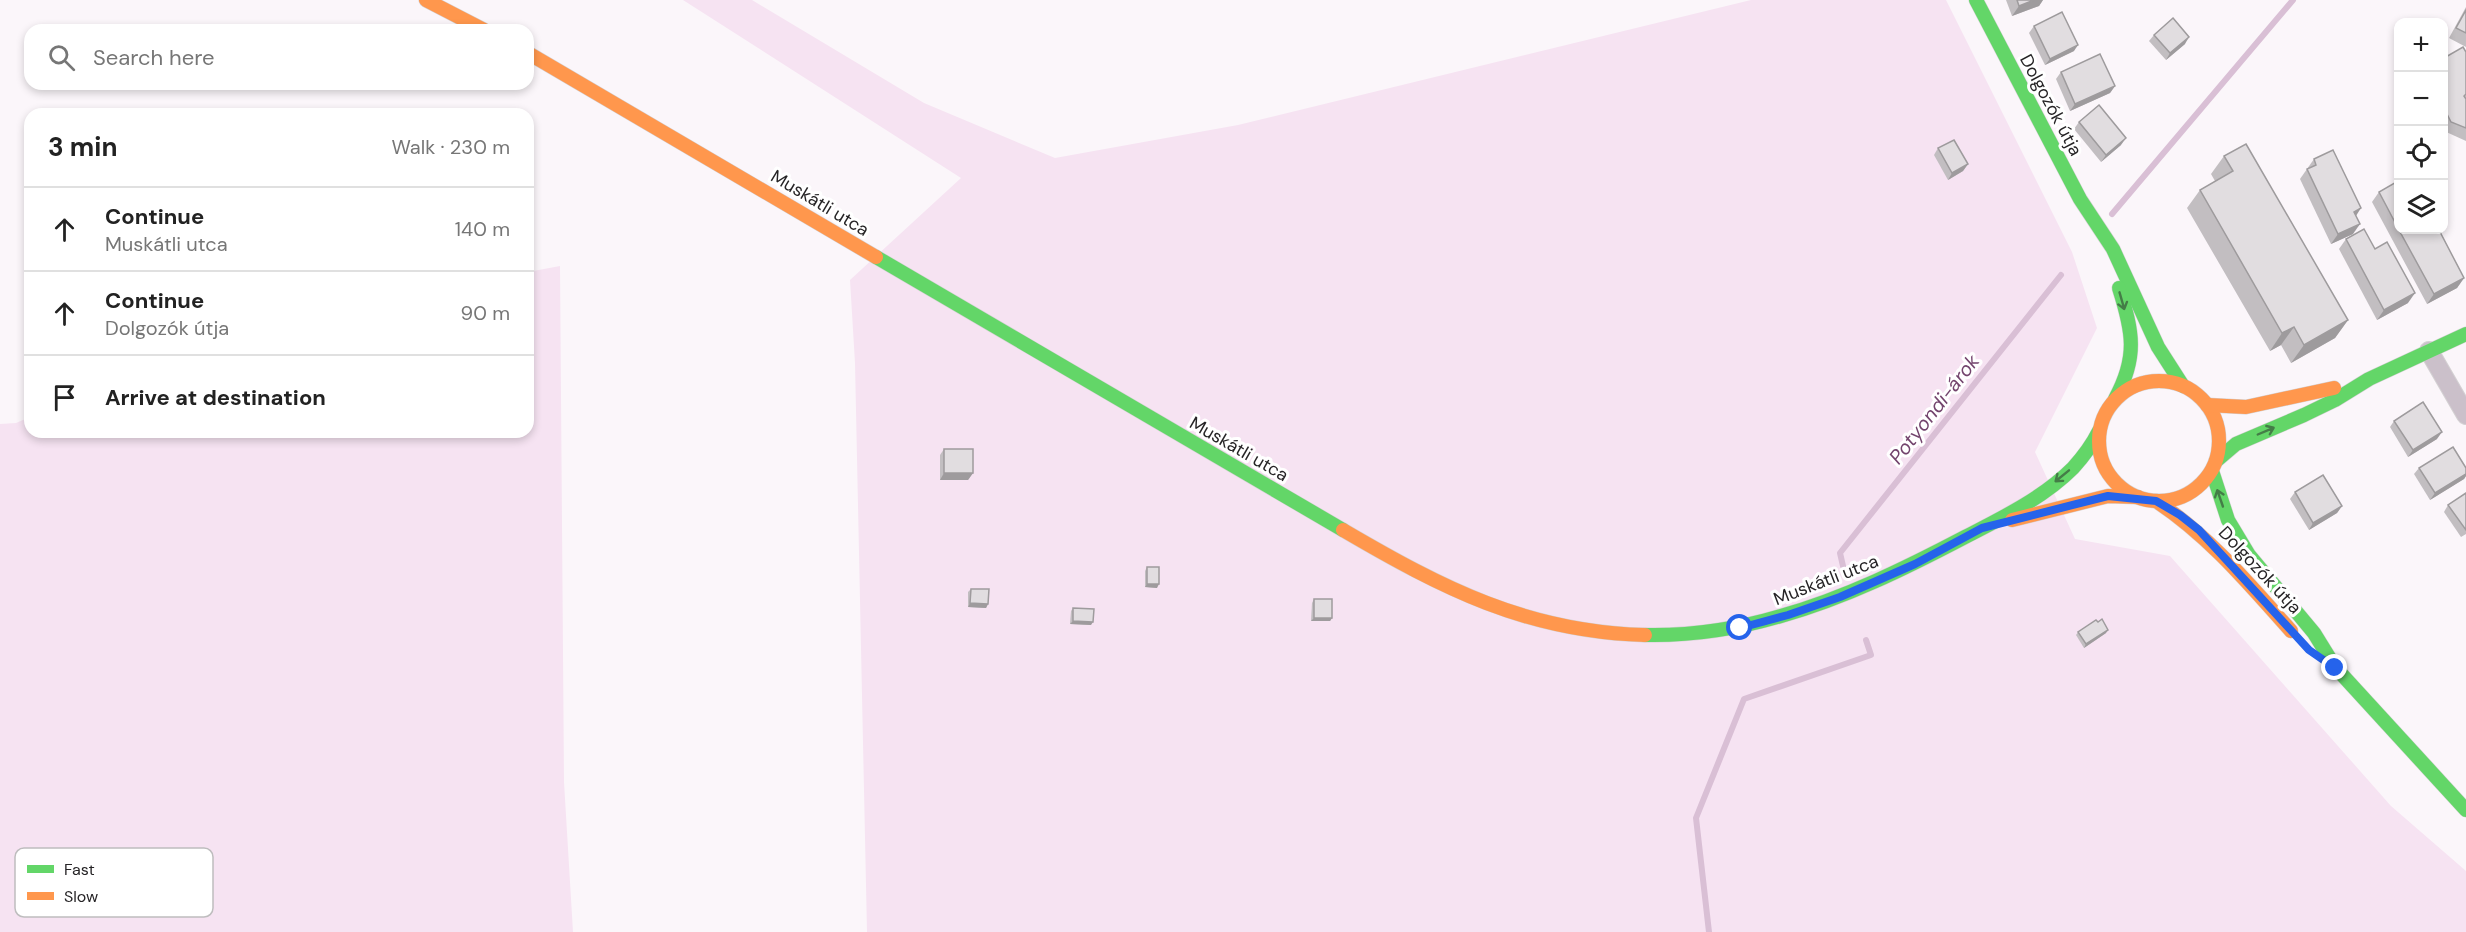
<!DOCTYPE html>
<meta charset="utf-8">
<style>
body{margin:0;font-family:"DM Sans",sans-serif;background:#f2f2f2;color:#222}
.controls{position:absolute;right:18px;top:18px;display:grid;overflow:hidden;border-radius:12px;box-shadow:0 3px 9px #0003}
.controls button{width:54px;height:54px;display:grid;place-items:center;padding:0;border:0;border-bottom:2px solid #e0e0e0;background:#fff;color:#222;font:30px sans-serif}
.stop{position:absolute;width:18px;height:18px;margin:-14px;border:4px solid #2563eb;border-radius:50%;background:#fff}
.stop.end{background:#2563eb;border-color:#fff;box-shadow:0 2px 6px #0008}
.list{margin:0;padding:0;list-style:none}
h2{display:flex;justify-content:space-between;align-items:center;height:78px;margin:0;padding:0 24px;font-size:26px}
h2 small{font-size:20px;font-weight:400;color:#767676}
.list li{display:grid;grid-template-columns:39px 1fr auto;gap:18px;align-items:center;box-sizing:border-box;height:84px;padding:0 24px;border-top:2px solid #e0e0e0}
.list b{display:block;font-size:22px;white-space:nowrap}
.list p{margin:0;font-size:20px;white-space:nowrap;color:#767676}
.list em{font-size:20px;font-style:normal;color:#767676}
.icon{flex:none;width:33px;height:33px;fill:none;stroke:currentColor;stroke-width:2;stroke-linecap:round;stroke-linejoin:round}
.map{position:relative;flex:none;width:2466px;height:932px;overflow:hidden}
.search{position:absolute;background:#fff;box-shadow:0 3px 9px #0003;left:24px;top:24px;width:510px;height:66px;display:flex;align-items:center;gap:15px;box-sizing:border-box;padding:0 21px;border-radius:18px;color:#767676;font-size:22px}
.panel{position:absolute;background:#fff;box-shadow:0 3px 9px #0003;left:24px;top:108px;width:510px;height:330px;border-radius:18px}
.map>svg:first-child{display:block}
</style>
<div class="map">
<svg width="2466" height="932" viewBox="0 0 2466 932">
<rect width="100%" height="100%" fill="#fbf6fa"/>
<g fill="#f6e3f2">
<path d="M683,0h69l172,103 131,55 183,-33 513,-125h195l126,252 25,76 -62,124 40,87 95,17 221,250 75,65v61h-1599l-12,-569 -5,-83 111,-102z"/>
<path d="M560,266l4,516 9,150h-573v-508l16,-1 14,-6v15h498v-160z"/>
</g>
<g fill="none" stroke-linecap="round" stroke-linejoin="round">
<g stroke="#d9bfd5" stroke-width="6">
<path d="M2112,214l181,-214"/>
<path d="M1843,566l-3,-13 221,-278"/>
<path d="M1709,932l-13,-114 48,-119 127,-44 -5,-15"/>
</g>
<defs>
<path id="street" d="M2429,351l37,64"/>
<g id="fast">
<path d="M1976,0l104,199 33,50 45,98 25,39"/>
<path d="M876,257l467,273"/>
<path d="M2115,399c23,-42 18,-67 4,-111"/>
<path d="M2216,461l20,-17 68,-29 31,-15 34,-21 97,-45"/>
<path d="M2212,471l16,49 21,35 65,78 21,34 131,143"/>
<path d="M1645,635c45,1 92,-6 136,-19 64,-18 125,-48 184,-79 37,-19 78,-39 108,-69 10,-11 19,-23 26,-37"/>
</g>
<g id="slow">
<path d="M426,0l58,30"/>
<path d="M528,53l348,204"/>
<circle cx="2159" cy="441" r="60"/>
<path d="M2207,405l39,2 88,-19"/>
<path d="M2156,501c53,35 93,83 135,130"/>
<path d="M2012,520l96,-24 30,1"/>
<path d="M1343,530c99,58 184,102 302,105"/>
</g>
</defs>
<use href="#street" stroke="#d4d1d3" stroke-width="20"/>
<use href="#fast" stroke="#d4d1d3" stroke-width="15"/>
<use href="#slow" stroke="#d4d1d3" stroke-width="15"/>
<use href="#street" stroke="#cbc0ca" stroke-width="18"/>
<use href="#fast" stroke="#63d668" stroke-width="14"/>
<use href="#slow" stroke="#ff974d" stroke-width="14"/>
</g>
<g fill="#c2bec1">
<path d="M2006,0h37l-4,6 -27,10z"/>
<path d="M2466,7v40l-17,-9z"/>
<path d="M2034,26l40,25 -29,14 -16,-32z"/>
<path d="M2154,35l31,9 -19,16 -17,-19z"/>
<path d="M2466,52v89l-22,-10v-73z"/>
<path d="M2061,72l54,14 -5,7 -40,18 -14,-32z"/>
<path d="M2079,122l42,23 -20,17 -27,-33z"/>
<path d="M1938,148l30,16 -5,7 -15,9 -14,-25z"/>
<path d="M2224,156l124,164 -13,18 -44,25 -10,-18 -11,6 -83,-143 13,-18 15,-9 -4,-7z"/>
<path d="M2314,159l42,57 -3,18 -22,10 -31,-65z"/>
<path d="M2398,181v49h41l25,48 -7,10 -30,16 -55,-102 7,-10z"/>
<path d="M2346,239l29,10 33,54 -31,17 -38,-71z"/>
<path d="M2394,421l43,18 -29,18 -18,-30z"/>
<path d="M944,449l29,24 -5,7h-28v-25z"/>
<path d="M2419,468h47v8l-2,3 -34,21 -16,-26z"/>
<path d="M2295,492l47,14 -5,7 -28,17 -19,-31z"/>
<path d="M2466,493v41l-5,3 -17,-25 4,-7z"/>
<path d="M1147,567l10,21 -12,-1v-16z"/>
<path d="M971,589l17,15 -2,4 -18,-1v-15z"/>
<path d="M1314,599l18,19 -2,3h-19l1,-18z"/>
<path d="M1073,608l18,17 -21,-1 1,-13z"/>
<path d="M2078,632l28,1 -22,15 -8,-13z"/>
</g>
<g fill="#9e9b9d">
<path d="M2034,0h9l-4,6 -27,10 7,-10z"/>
<path d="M2189,37l-4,7 -19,16 4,-7z"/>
<path d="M2078,45l-4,6 -29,14 5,-6z"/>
<path d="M2115,86l-5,7 -40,18 5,-7z"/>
<path d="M2126,138l-5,7 -20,17 5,-7z"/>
<path d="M1968,164l-5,7 -15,9 4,-7z"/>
<path d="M2361,208l-7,11v-7z"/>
<path d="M2360,224l-7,10 -22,10 7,-10z"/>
<path d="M2464,278l-7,10 -30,16 7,-10z"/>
<path d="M2415,293l-7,10 -31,17 7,-10z"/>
<path d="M2348,320l-13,18 -44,25 13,-18z"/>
<path d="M2294,327l-13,18 -11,6 12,-18z"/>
<path d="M2442,432l-5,7 -29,18 5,-7z"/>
<path d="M944,473h29l-5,7h-28z"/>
<path d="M2466,474v2l-2,3 -34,21 5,-7z"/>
<path d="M2342,506l-5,7 -28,17 4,-7z"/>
<path d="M1147,584h12l-2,4 -12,-1z"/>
<path d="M970,603l18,1 -2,4 -18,-1z"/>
<path d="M1314,618h18l-2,3h-19z"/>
<path d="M1073,621l20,1 -2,3 -21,-1z"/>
<path d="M2108,630l-2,3 -22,15 2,-4z"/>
</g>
<g fill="#e1dde0" stroke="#9e9b9d" stroke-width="1.5">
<path d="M2017,0h17l-15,6z"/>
<path d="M2466,10v23l-10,-5z"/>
<path d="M2062,12l16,33 -28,14 -16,-33z"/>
<path d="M2173,18l16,19 -19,16 -16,-18z"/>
<path d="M2463,47l3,5v42l-2,2 2,3v29l-15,-6 -7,-14v-50z"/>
<path d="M2100,54l15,32 -40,18 -14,-32z"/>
<path d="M2099,105l27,33 -20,17 -27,-33z"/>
<path d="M1954,140l14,24 -16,9 -14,-25z"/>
<path d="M2246,144l102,176 -44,25 -10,-18 -12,6 -82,-143 33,-19 -9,-15z"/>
<path d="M2333,150l28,58 -7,4 6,12 -22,10 -31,-65 9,-4 -2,-6z"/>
<path d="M2398,181v47l-19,-36z"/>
<path d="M2364,229l11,20 12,-7 28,51 -31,17 -38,-71z"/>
<path d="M2399,230h40l25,48 -30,16z"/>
<path d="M2423,402l19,30 -29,18 -19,-29z"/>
<path d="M2453,447l13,21v6l-31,19 -16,-25z"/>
<rect x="944" y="449" width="29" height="24"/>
<path d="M2323,475l19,31 -29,17 -18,-31z"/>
<path d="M2466,493v37l-18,-25z"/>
<rect x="1147" y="567" width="12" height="17"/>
<path d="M971,589h18l-1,15 -18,-1z"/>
<rect x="1314" y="599" width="18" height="19"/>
<path d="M1073,608l21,1 -1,13 -20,-1z"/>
<path d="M2102,619l6,11 -22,14 -8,-12 18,-12 2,2z"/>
</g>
<defs><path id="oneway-shaft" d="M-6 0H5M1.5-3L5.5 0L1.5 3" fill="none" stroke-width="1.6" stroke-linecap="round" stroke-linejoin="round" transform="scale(1.5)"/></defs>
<g stroke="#447d47">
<use href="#oneway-shaft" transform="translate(2122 301) rotate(74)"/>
<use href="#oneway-shaft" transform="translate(2266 431) rotate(-23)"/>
<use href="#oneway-shaft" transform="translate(2062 476) rotate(141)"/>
<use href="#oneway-shaft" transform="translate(2220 498) rotate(-109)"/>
</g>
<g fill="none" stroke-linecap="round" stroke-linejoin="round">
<path stroke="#2563eb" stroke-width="8" d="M1740,628l48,-13 52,-18 75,-33 67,-36 126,-32 48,5 24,14 19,15 110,120 26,18"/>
</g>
<g text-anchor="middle" stroke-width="6" stroke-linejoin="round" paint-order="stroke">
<g font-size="18" fill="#262426" stroke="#fff">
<text transform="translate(2051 105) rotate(62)" y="6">Dolgozók útja</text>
<text transform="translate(820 203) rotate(31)" y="6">Muskátli utca</text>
<text transform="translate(1239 449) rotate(30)" y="6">Muskátli utca</text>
<text transform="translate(2260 570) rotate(47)" y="6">Dolgozók útja</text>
<text transform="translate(1826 580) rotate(-21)" y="6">Muskátli utca</text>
</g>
<g font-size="20" font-style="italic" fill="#73446d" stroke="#fff">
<text transform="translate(1934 409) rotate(-52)" y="7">Potyondi-árok</text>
</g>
</g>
<rect x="15" y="848" width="198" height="69" rx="9" fill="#fff" stroke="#bebdbe" stroke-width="1.5"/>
<rect x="27" y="865" width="27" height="8" fill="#63d668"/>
<rect x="27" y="892" width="27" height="8" fill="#ff974d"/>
<g font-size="16" fill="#262426">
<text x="64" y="875">Fast</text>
<text x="64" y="902">Slow</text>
</g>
</svg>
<div class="controls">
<button>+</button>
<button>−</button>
<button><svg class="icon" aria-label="locate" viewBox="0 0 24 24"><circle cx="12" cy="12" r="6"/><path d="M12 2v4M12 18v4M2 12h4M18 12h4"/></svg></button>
<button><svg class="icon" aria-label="layers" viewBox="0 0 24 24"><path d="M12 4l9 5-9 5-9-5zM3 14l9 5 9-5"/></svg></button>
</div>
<div class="stop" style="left:1740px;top:628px"></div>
<div class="stop end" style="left:2335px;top:668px"></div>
<div class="search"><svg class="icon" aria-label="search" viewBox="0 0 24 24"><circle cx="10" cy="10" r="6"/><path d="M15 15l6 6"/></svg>Search here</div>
<section class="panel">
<h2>3 min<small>Walk · 230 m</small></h2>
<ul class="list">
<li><svg class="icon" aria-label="ahead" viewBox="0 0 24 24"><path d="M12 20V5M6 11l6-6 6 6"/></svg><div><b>Continue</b><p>Muskátli utca</p></div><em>140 m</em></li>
<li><svg class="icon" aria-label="ahead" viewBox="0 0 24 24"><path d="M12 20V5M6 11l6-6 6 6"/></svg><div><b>Continue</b><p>Dolgozók útja</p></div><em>90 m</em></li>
<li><svg class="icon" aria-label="arrive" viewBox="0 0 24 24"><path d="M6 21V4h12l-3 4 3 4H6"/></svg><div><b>Arrive at destination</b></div></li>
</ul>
</section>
</div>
